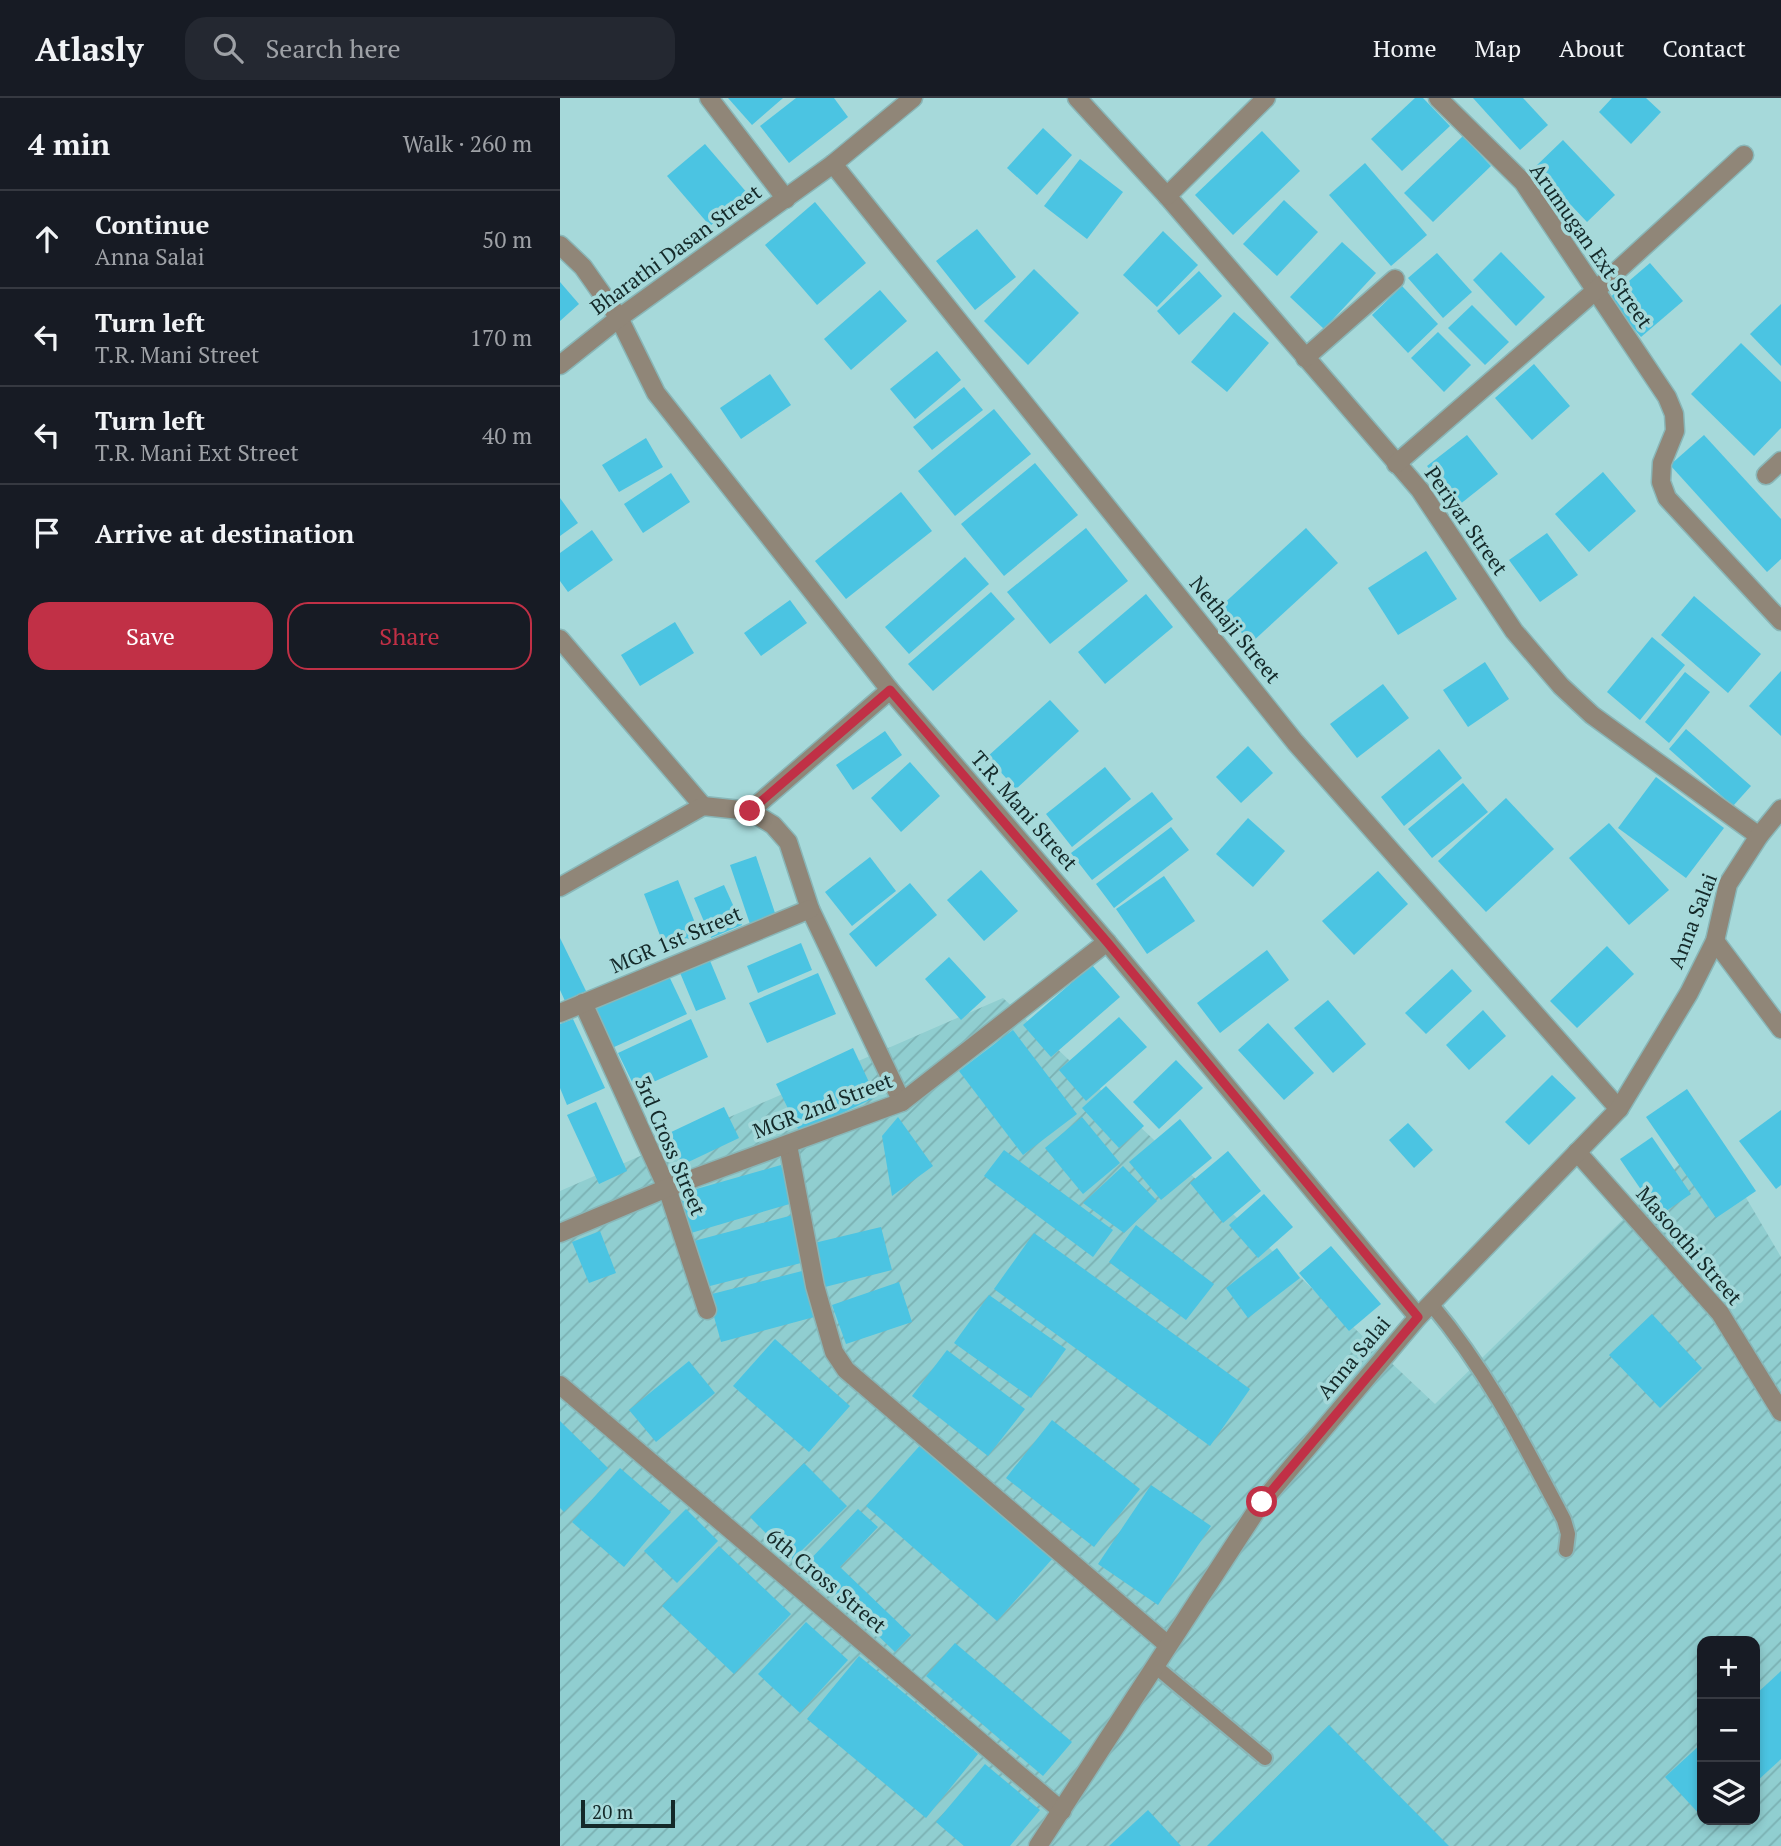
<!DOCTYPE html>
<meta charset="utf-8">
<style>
body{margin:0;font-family:"PT Serif",serif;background:#242831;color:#f1f3f6}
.controls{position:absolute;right:21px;bottom:21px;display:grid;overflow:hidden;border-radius:14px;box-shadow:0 4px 10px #0003}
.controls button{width:63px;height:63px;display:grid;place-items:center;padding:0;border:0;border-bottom:2px solid #363941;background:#171b24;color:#f1f3f6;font:35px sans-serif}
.scale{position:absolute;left:21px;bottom:18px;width:94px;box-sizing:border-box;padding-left:7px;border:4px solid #142929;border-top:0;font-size:19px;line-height:24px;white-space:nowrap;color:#142929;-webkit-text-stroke:5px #a6d9da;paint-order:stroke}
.stop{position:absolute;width:21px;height:21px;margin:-16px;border:5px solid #c13046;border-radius:50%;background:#fff}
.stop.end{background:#c13046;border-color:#fff;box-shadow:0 2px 7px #0008}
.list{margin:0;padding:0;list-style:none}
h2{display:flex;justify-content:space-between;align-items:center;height:91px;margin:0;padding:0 28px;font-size:30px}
h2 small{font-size:23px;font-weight:400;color:#9ea1a6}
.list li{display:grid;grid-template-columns:46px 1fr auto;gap:21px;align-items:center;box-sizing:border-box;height:98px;padding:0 28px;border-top:2px solid #363941}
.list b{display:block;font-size:26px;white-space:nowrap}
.list p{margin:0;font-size:23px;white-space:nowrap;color:#9ea1a6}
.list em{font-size:23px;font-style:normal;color:#9ea1a6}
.actions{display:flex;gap:14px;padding:21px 28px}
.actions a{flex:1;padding:16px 0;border:2px solid #c13046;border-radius:21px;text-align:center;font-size:24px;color:#c13046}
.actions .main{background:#c13046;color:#fff}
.icon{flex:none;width:38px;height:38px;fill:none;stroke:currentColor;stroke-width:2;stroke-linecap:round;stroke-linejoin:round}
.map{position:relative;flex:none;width:1221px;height:1748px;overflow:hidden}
header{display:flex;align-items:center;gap:42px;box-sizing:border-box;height:98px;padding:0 35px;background:#171b24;border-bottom:2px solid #363941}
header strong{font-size:33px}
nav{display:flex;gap:38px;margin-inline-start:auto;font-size:24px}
.search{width:490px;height:63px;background:#242831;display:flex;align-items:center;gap:18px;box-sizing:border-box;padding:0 24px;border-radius:21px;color:#9ea1a6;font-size:26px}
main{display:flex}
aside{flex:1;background:#171b24}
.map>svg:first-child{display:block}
</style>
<header>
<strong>Atlasly</strong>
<div class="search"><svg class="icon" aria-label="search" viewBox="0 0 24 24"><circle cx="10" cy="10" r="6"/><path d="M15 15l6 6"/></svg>Search here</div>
<nav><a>Home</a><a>Map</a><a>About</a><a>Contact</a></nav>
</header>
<main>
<aside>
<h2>4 min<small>Walk · 260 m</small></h2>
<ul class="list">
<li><svg class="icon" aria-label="ahead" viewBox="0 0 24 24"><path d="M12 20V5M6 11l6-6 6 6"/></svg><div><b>Continue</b><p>Anna Salai</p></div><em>50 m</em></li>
<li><svg class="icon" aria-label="left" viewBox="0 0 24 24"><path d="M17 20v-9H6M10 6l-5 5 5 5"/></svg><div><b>Turn left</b><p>T.R. Mani Street</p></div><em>170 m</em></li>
<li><svg class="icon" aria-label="left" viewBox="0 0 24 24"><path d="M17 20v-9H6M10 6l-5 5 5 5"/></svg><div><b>Turn left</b><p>T.R. Mani Ext Street</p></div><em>40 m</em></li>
<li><svg class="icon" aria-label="arrive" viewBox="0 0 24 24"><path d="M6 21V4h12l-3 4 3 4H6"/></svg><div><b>Arrive at destination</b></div></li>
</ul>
<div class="actions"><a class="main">Save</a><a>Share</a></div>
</aside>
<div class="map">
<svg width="1221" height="1748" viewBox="0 0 1221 1748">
<defs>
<pattern id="industrial-furrows" width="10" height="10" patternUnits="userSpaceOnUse" patternTransform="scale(1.75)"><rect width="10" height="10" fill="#90ced0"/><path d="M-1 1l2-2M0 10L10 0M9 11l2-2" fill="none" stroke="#7bb1b3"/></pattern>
</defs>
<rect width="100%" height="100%" fill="#a6d9da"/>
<path fill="url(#industrial-furrows)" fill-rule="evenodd" d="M443,900l432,406 274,-269 72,122v589h-1221v-655zM1142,1543h53v179h-53z"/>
<g fill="#4bc4e2">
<path d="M168,0h55l-31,27z"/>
<path d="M236,0h38l14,19 -59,46 -29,-37z"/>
<path d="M855,0h8l27,28 -48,45 -31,-32z"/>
<path d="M913,0h50l25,27 -28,25z"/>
<path d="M1052,0h34l15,14 -30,32 -32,-32z"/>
<path d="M483,30l29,27 -35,40 -30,-27z"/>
<path d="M702,33l38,40 -67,64 -38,-40z"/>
<path d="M903,38l28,30 -58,56 -29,-29z"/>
<path d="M1003,42l52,55 -28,27 -52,-55z"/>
<path d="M145,46l43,50 -38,32 -43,-50z"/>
<path d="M520,61l43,33 -36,47 -43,-33z"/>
<path d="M805,65l62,72 -36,31 -62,-71z"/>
<path d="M724,102l34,32 -41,44 -34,-32z"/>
<path d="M255,104l51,61 -49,42 -52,-60z"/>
<path d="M417,131l39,48 -41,33 -39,-49z"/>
<path d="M603,133l35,34 -41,42 -34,-32z"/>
<path d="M782,144l34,31 -52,56 -34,-32z"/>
<path d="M941,154l44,45 -29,29 -43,-46z"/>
<path d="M877,155l35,39 -29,26 -35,-40z"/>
<path d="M1090,165l33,38 -42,36 -33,-38z"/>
<path d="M474,171l45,44 -51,52 -44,-44z"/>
<path d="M639,173l23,25 -43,39 -22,-24z"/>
<path d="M0,184l19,22 -19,17z"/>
<path d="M842,188l36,38 -30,29 -36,-38z"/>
<path d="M320,192l27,31 -56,49 -27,-31z"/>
<path d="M1221,206v62l-31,-32z"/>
<path d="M912,207l37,37 -24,23 -37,-37z"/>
<path d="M674,214l35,31 -42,49 -36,-30z"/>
<path d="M878,234l33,33 -27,27 -33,-34z"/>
<path d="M1181,245l40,39v46l-27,28 -63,-62z"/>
<path d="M377,253l24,29 -46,39 -25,-30z"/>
<path d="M974,266l36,42 -38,34 -37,-42z"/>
<path d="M210,276l21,31 -50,34 -21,-31z"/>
<path d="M404,289l19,23 -51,40 -19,-23z"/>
<path d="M434,311l37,45 -76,62 -37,-45z"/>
<path d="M907,337l31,39 -39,31 -32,-39z"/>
<path d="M1144,337l77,84v40l-14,13 -97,-107z"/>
<path d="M86,340l17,29 -44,25 -17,-27z"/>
<path d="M475,365l43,52 -74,61 -43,-52z"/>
<path d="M1043,374l33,39 -47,41 -34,-38z"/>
<path d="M111,375l19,29 -47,31 -19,-29z"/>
<path d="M341,394l31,39 -86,68 -31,-38z"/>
<path d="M0,400l18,25 -18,13z"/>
<path d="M526,430l42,53 -78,63 -43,-52z"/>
<path d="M746,430l32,35 -87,80 -32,-35z"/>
<path d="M32,432l21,30 -45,32 -8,-11v-28z"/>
<path d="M987,435l31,42 -38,27 -31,-42z"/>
<path d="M866,453l31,48 -59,36 -30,-47z"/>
<path d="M405,459l24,27 -80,70 -24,-27z"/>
<path d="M431,494l24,27 -82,72 -25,-27z"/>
<path d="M586,496l27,33 -68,57 -27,-32z"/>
<path d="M1134,498l67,58 -33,39 -67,-58z"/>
<path d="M230,502l17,23 -46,33 -17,-23z"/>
<path d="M115,524l19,31 -54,33 -19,-31z"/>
<path d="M1092,539l33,28 -45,55 -33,-28z"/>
<path d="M925,564l24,37 -41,28 -25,-37z"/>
<path d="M1221,573v65l-32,-30z"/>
<path d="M1125,574l25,20 -41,51 -24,-21z"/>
<path d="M823,586l26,34 -52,40 -27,-34z"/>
<path d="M490,602l29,31 -63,58 -29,-32z"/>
<path d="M1126,631l65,57 -18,20 -64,-57z"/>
<path d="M325,633l17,24 -49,35 -17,-25z"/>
<path d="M688,648l25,27 -32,30 -25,-26z"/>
<path d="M879,651l23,29 -58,48 -23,-29z"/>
<path d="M350,664l30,34 -39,36 -30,-34z"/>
<path d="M545,669l26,32 -59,48 -26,-33z"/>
<path d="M1096,679l68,51 -38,50 -68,-50z"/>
<path d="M903,685l25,29 -56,46 -24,-29z"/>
<path d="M592,694l21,27 -81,61 -21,-27z"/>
<path d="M946,700l48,51 -68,63 -48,-51z"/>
<path d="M688,720l37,33 -32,36 -37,-33z"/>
<path d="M1049,725l60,67 -40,35 -60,-67z"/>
<path d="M611,729l18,23 -75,58 -18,-24z"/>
<path d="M196,758l20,60 -26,8 -20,-59z"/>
<path d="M310,759l26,34 -44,35 -27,-34z"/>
<path d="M421,772l37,41 -34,30 -37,-41z"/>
<path d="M818,773l30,33 -54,51 -32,-34z"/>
<path d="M604,778l31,45 -48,33 -31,-45z"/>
<path d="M118,782l23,58 -35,13 -22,-57z"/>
<path d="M350,785l27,32 -61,52 -27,-33z"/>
<path d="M164,787l18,40 -31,13 -17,-40z"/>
<path d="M0,840l26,53 -21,10 -5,-11z"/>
<path d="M241,845l11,27 -54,23 -11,-27z"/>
<path d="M1047,848l27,28 -57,54 -27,-27z"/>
<path d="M707,852l22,30 -69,53 -23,-30z"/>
<path d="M148,858l18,43 -30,12 -18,-43z"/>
<path d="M389,859l37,40 -25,23 -36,-41z"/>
<path d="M532,867l28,32 -69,60 -28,-32z"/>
<path d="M892,871l20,22 -46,43 -21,-21z"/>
<path d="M258,875l18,41 -69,29 -18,-40z"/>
<path d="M108,876l19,40 -75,34 -19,-41z"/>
<path d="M768,902l38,44 -33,29 -39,-45z"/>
<path d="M923,912l23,26 -37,34 -23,-25z"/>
<path d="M559,919l28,30 -61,54 -27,-31z"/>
<path d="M13,921l32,69 -38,17 -7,-17v-64z"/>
<path d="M131,921l17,38 -72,33 -18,-37z"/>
<path d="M708,925l46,50 -30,27 -46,-50z"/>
<path d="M453,932l64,84 -54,41 -64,-84z"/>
<path d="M293,950l23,49 -76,36 -24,-49z"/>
<path d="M616,962l27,28 -44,41 -26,-27z"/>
<path d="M992,977l24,23 -47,47 -24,-23z"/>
<path d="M546,988l38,40 -25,22 -37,-40z"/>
<path d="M1127,991l69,102 -40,27 -70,-101z"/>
<path d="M36,1004l31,69 -28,13 -32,-69z"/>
<path d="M164,1009l15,31 -57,27 -15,-31z"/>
<path d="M1221,1012v75l-5,4 -37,-48z"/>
<path d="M338,1019l35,49 -41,30 -10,-60z"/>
<path d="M522,1019l38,46 -37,31 -38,-46z"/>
<path d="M620,1021l32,39 -51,42 -32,-38z"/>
<path d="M848,1025l25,27 -19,18 -25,-28z"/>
<path d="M1092,1039l39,57 -32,22 -39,-57z"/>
<path d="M444,1052l109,80 -20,27 -109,-81z"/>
<path d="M668,1053l33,40 -38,32 -33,-40z"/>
<path d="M221,1067l12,38 -102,30 -12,-39z"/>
<path d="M563,1068l34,35 -33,32 -41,-30z"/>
<path d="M704,1096l29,33 -35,31 -29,-33z"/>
<path d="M233,1117l12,47 -99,25 -12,-46z"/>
<path d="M576,1127l78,59 -28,36 -77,-58z"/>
<path d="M321,1129l11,43 -71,18 -11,-44z"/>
<path d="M40,1133l16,42 -27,10 -17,-41z"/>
<path d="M474,1135l216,156 -40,57 -216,-157z"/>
<path d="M771,1148l50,58 -32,27 -50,-58z"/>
<path d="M717,1150l23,30 -52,40 -22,-30z"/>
<path d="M246,1172l12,46 -97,26 -13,-47z"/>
<path d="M339,1184l13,40 -66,22 -14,-39z"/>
<path d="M429,1197l77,54 -35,49 -77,-55z"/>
<path d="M1092,1216l50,54 -42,40 -51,-53z"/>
<path d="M215,1241l75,67 -41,46 -76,-66z"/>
<path d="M387,1252l78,59 -37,47 -76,-60z"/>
<path d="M129,1263l26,32 -59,49 -27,-32z"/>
<path d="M492,1322l88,69 -46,58 -88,-69z"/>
<path d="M0,1323l48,47 -44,44 -4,-4z"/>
<path d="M363,1344l130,116 -56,63 -131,-115z"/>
<path d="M244,1365l43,43 -55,54 -42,-43z"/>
<path d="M60,1370l51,44 -47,55 -52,-45z"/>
<path d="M591,1387l60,41 -53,79 -60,-41z"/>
<path d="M126,1411l32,32 -41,42 -33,-32z"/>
<path d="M298,1411l20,18 -38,40 71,68 -16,17 -90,-87z"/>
<path d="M159,1448l72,68 -57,60 -72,-68z"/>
<path d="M246,1524l42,38 -48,53 -42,-39z"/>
<path d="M395,1545l117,99 -29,34 -117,-100z"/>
<path d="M299,1558l119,98 -52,64 -119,-99z"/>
<path d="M1221,1573v88l-26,24v-88z"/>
<path d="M769,1627l120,121h-242z"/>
<path d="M1142,1645v74l-37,-40z"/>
<path d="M425,1666l55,46 -30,36h-46l-28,-24z"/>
<path d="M588,1712l33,36h-72z"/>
</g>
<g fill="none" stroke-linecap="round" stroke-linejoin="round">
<defs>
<g id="service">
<path d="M871,1206c57,68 92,138 133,216l4,14 -2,16"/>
<path d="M595,1568l110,92"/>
</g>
<g id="minor">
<path d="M149,0l77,101"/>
<path d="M517,0l90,98 253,294 94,141 47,55 31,29 167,121"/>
<path d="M878,0l85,84 144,215 7,17 1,17 -13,32 -1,19 6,16 114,123"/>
<path d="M273,66l462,578 324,367"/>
<path d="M607,98l99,-98"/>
<path d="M0,147l23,22 36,51 37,75 234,297 217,252 311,375"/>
<path d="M745,260l90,-79"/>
<path d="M0,267l59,-47 214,-154 80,-66"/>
<path d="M836,366l199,-173 149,-136"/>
<path d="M1206,377l15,-14"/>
<path d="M0,541l143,167"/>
<path d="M190,713l140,-121"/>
<path d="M0,789l143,-81 47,5 23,14 15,17 22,67 92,193"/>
<path d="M1155,843l66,88"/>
<path d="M23,905l84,185 40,122"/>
<path d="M0,915l250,-104"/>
<path d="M228,1047l27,141 19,66 12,18 322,275"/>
<path d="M1017,1054l143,161 61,99"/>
<path d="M0,1135l107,-45 235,-86 205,-160"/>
<path d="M0,1287l502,426"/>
</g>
<path id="tertiary" d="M478,1748l224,-344 156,-185 201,-208 70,-116 26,-52 13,-57 31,-48 22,-27"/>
</defs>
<use href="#service" stroke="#89b6b7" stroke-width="18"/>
<use href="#minor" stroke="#89b6b7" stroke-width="21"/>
<use href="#tertiary" stroke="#89b6b7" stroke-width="21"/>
<use href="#service" stroke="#908678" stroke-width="14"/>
<use href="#minor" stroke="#908678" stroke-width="18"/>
<use href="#tertiary" stroke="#908678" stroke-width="18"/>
</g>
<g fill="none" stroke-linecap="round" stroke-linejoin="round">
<path stroke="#c13046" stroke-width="9" d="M190,713l140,-121 217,252 311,375 -156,185"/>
</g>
<g text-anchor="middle" stroke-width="7" stroke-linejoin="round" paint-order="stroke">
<g font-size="21" fill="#142929" stroke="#a6d9da">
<text transform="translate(1031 148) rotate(55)" y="7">Arumugan Ext Street</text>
<text transform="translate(116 152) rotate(-36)" y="7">Bharathi Dasan Street</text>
<text transform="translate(906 423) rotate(55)" y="7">Periyar Street</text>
<text transform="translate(675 532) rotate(51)" y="7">Nethaji Street</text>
<text transform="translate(464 713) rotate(49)" y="7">T.R. Mani Street</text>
<text transform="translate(1133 823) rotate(-69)" y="7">Anna Salai</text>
<text transform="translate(116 842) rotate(-23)" y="7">MGR 1st Street</text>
<text transform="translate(263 1008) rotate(-21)" y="7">MGR 2nd Street</text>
<text transform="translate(110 1048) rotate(67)" y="7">3rd Cross Street</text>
<text transform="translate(1129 1148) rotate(49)" y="7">Masoothi Street</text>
<text transform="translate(794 1260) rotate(-50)" y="7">Anna Salai</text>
<text transform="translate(266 1483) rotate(40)" y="7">6th Cross Street</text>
</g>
</g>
</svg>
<div class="controls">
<button>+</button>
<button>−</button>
<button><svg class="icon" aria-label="layers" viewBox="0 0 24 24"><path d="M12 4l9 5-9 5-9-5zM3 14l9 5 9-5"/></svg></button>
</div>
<div class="scale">20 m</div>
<div class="stop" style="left:702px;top:1404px"></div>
<div class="stop end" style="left:190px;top:713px"></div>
</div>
</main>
